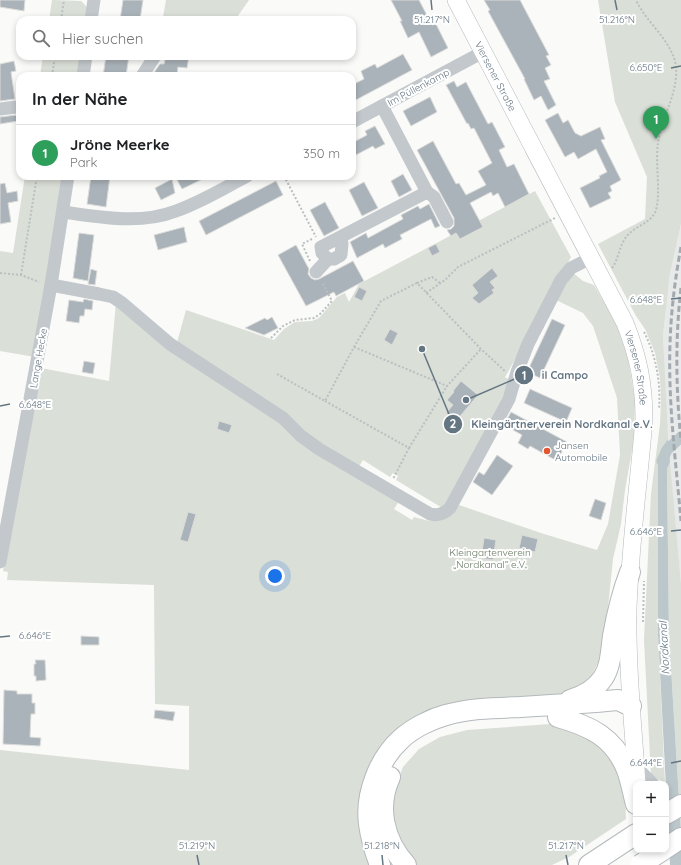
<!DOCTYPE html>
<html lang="de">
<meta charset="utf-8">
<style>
body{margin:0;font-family:Quicksand,sans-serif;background:#f2f2f2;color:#202124}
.controls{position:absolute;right:12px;bottom:12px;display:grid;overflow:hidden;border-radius:8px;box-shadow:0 2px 6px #0003}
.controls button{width:36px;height:36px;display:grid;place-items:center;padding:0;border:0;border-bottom:1px solid #e0e0e0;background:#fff;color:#202124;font:20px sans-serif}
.you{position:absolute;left:275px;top:576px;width:14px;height:14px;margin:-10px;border:3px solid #fff;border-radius:50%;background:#1a73e8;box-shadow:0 0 0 6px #1a73e833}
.badge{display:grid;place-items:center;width:26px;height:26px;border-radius:50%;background:#e4572e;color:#fff;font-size:13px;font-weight:700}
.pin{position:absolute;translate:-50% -33px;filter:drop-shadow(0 1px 2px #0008)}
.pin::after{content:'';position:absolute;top:21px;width:14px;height:12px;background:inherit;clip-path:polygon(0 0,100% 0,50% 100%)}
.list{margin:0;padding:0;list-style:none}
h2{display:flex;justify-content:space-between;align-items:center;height:52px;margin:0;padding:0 16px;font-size:17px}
h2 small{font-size:13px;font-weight:400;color:#757577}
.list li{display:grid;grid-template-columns:26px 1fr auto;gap:12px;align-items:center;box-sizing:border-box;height:56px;padding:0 16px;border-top:1px solid #e0e0e0}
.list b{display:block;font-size:15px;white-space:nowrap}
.list p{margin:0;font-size:13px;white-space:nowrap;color:#757577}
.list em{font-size:13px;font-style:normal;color:#757577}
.icon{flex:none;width:22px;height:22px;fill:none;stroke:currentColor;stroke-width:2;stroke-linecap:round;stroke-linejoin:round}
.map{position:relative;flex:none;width:681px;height:865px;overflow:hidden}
.search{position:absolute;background:#fff;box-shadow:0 2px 6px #0003;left:16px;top:16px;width:340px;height:44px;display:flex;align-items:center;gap:10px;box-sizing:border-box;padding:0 14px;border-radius:12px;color:#757577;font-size:15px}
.panel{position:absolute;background:#fff;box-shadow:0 2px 6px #0003;left:16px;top:72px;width:340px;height:108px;border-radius:12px}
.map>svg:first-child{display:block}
</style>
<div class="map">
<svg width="681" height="865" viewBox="0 0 681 865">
<rect width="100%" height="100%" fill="#fafaf8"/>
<path fill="#e8e9e9" d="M681,224v359l-15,-158 -3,-90 7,-61z"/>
<g fill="#dadfd7">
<path d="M52,0l29,1c7,6 8,10 7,19h-39z"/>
<path d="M166,0h83l-14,20h-52l-20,-3z"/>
<path d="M598,0h83v224l-11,50 -7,61 5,104 -7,10 -3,185 7,149 -14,-8 -7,-135 7,-146 9,-70 1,-25 -1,-21 -5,-25 -10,-24 -9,-13 -38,-72 47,-25 2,-42 -32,-75z"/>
<path d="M43,56h39l-3,20h-39z"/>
<path d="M527,147l52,106v2l-54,-103z"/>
<path d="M25,176h39l-29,181 -35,-6v-100l13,2z"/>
<path d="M535,191l36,66 -63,115 -3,5 6,4 -67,128 -48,-29 2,-4 -5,-3 -3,4 -27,-17 -5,8 -182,-122 10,-36 88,30 10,-11 11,-7 17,-1 7,-3 18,-21 8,-4 4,9 10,-18z"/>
<path d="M572,272l11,9 11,4 22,38 12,36 7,41 -1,39 -9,51 -4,34 -8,35 -7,68 -7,33 -9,20 -15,12 -19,4 -98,8 -37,10 -39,30 -20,44 11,77h-373v-115l189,20v-64l-34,-2 -1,-119 -147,-5 1,-8 -5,-1 38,-203 68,13 7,-79 283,199 -5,8 18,11 2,-3c26,7 25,6 42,-13l88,30 53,16 11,-26 12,-69 -3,-57 -24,-72 -10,-13 -27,-13z"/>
<path d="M670,462l11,121v249l-12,-197 -2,-166z"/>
<path d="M551,724l30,6 22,15 14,18 8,26 1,30 -57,38 -17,8h-137l-17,-22 -7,-25 2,-26 10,-25 16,-18 21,-12 27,-7z"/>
</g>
<path fill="#bbc7cb" d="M668,439l2,23 -3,7 2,166 12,197v33h-11l-12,-231v-168l3,-17z"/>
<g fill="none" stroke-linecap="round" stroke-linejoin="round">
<path stroke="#bbc7cb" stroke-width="11" d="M662,461l5,-11 14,-13"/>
</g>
<g fill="#aab3b9" stroke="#dcdcda">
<path d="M0,0h25l-1,11 -24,-4z"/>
<path d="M123,0h20l-3,20h-20z"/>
<path d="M391,0h28l13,25 4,-1 12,24 -17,9 -12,-25 -11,6 -8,-17h2z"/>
<path d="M484,0h36l29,55 -3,1 5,9 -6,3 5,11 -6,2 12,24 -8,5 -7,-14 -7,4 -10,-21h1l-37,-68 2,-1z"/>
<path d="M403,54l9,16 -60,32v-17l12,-6 -3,-8 14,-7 2,4z"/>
<path d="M106,56h23l-3,20h-23z"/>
<path d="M166,56h23l-2,12 -9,-1 -1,9h-23l1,-5 5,-7h4z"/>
<path d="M14,61l2,10 -5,1 4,27 -15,2v-37z"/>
<path d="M454,81l3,6 9,-5 22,42 4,-2 13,25 -6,3 8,17 7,-3 15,30 -24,13 -7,-14 -5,3 -2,-4 -21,11 13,24 -23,12 -4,-6 -5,3 -4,-6 4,-1 3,-3v-8l-37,-68 16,-9 23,43 3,-1 7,12 20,-10 -8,-14 14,-8 -18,-35 -3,1 -3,-6 -1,1 -21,-39z"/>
<path d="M430,97l7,15 -26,14 -8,-15z"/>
<path d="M558,113l5,10 5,-3 7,13 6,3 19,-9 5,12 -4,1 20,40 -11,6 2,5 -4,2 3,5 -21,10 -10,-20 20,-10 -1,-2 8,-4 -11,-23 -18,10 -4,-7 -9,5 -20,-37z"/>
<path d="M17,115l1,6 -18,3v-7z"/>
<path d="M375,126l10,18 -10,5 -2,-3 -21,11v-14l15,-8 -2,-4z"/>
<path d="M403,174l9,16 -13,7 -8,-16z"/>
<path d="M91,176h19l-4,31 -19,-3z"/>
<path d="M175,176h34l-27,13z"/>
<path d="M172,179l3,14 -14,7 -6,-12z"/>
<path d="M276,181l7,14 -77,40 -7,-14z"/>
<path d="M364,182l14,26 -16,8 -13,-26z"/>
<path d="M5,183l2,10 10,-2 1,10 -10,2 3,19 -11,2v-40z"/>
<path d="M325,202l14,26 -15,8 -14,-26z"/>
<path d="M429,204l11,22 -5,2 -4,-9 -31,16 2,4 -17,9 -2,-4 -26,14 -7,-16 16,-9 2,5 35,-19 -2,-4 17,-9 2,3z"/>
<path d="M184,227l3,15 -29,8 -4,-15z"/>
<path d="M79,233l15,2 -6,46 -15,-3z"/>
<path d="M436,244l4,8 -8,4 -4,-8z"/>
<path d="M296,245l13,24 -1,5 3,4 4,2 4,-1 34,-18 11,20 -28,15 -2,-4 -28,14 -28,-51z"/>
<path d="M492,268l6,8 -8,6 5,6 -3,2 2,3 -15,11 -7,-6 6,-5 -6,-8z"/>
<path d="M91,269l6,2 -2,14 -7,-1z"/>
<path d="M359,287l8,4 -5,10 -8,-4z"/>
<path d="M84,299l9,2 -1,9 -7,-1 -1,7h-4l-1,7 -13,-2 3,-21 14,2z"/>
<path d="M272,317l6,11 -14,7 -19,-7 20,-10 2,2z"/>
<path d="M552,319l13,6 -25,53 -13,-6z"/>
<path d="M390,329l8,4 -6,12 -8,-5z"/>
<path d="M84,361l11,2 -2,11 -11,-2z"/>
<path d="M461,381l17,14 -22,26 -10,-8 7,-8 -6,-5 7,-8 -1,-1z"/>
<path d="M530,389l42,19 -6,14 -42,-19z"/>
<path d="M511,412l56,30 -10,19 -27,-15 -2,3 -10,-6 4,-8 -18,-10z"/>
<path d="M219,421l13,4 -3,8 -12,-4z"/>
<path d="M497,455l16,11 -21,29 -19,-13 6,-10 5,3z"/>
<path d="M595,499l11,4 -5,17 -12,-4z"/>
<path d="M188,512l8,2 -8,28 -8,-2z"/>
<path d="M522,535l16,4 -3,13 -16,-4z"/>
<path d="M484,538l12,2 -3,20 -12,-2z"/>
<path d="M81,636l18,1v8h-18z"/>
<path d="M35,660h10l1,20 -10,1v-5h-2v-12h2z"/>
<path d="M4,690l13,1v3h15v9h3v11h-4l-1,23 11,1 -1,8 -37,-2z"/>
<path d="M155,710l20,2 -2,9 -19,-3z"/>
</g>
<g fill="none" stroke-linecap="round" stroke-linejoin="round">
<defs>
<g id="major">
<path id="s1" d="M456,0l169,323c13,33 19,60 19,96 -5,63 -14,126 -16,190 -1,58 5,117 9,175"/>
</g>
<g id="highway">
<path d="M570,700c14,-4 25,-10 33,-22 8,-12 8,-28 10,-42 4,-22 9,-43 17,-64"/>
<path d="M558,717c32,9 56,20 69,53 4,11 6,23 9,34"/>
<path d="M390,777c-14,30 -6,64 16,88"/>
<path d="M666,814l15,-9"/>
<path d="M666,848l15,-10"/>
<path d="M380,865c-5,-13 -9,-27 -11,-41 -4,-30 10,-65 32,-85 12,-11 30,-20 45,-24 25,-7 50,-7 75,-8 33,-2 65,-4 97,-7l13,6"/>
<path d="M589,865l47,-31"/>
</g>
</defs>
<use href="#major" stroke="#b5babe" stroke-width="18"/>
<use href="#highway" stroke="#b4b9bd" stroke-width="22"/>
<g stroke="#bbbfc2" stroke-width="2" stroke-dasharray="2 2" stroke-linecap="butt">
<path d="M61,20l3,-20"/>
<path d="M52,76l3,-20"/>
<path d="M284,176l32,61"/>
<path d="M310,261l-8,-17 10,-5"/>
<path d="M612,268c7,-9 7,-23 15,-32 9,-11 24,-12 29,-26 5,-18 -1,-47 2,-67 4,-28 23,-54 17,-82 -7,-24 -29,-39 -39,-61"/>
<path d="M0,273l21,2 18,7"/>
<path d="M21,275l16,-99"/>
<path d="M417,283l15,-6 8,6"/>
<path d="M426,293l19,-13 13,-13 97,-49"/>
<path d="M644,332c12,23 17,51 15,77"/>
<path d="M271,338l12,-12 12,-6 19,-2 6,-4 12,-13 -10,-19"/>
<path d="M354,347l93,39 34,-37"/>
<path d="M277,374l48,27 29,-54 27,-46 36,-18 64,66 25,23"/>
<path d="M325,401l84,47 -16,31"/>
<path d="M409,448l38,-62"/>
<path d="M643,622l1,-41"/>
</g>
<g stroke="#c3c8cc" stroke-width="13">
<path d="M91,20l3,-20"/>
<path d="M83,76l3,-20"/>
<path d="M142,76l13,-20"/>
<path d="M382,106l45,86 7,5 13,25"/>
<path d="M0,109l16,-2"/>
<path d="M352,122l131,-70"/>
<path d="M63,212c36,5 77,13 113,-1 25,-9 48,-23 71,-35"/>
<path d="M341,238l1,6 -1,11 -7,4h-6l-6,-6 -1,-6 106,-55"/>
<path d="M316,272l12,-13"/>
<path d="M51,285l48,9 14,3 9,6 48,41 113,74 18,18 18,13 111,65c8,2 14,0 20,-6l59,-109 8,-27 11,-28 33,-64 10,-12 20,-10"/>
<path d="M0,562l51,-277 17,-109"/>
<path d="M636,767l17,17"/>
</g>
<use href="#major" stroke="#fff" stroke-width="17"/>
<use href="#highway" stroke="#fff" stroke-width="20"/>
<g stroke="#a2aab0" stroke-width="3" stroke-dasharray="6 3" stroke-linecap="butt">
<path d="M681,247c-6,32 -10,64 -11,97 -2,59 6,119 11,177"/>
<path d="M681,288c-6,51 -5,102 0,153"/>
</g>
<defs>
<path id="highway-bridge" d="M640,865l23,-15"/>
</defs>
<use href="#highway-bridge" stroke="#b4b9bd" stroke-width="22" stroke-linecap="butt"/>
<use href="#highway-bridge" stroke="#fff" stroke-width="20"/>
</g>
<path fill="none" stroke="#657683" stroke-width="1.5" d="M431,0l1,10M615,0l2,10M671,68l10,-2M671,299l10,-1M0,406l10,-2M671,531l10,-1M0,637l10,-1M671,763l10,-2M197,855l2,10M382,855l1,10M566,855l2,10"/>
<circle fill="#e4572e" stroke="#fff" stroke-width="1.5" cx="547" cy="451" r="4"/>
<g text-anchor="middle" stroke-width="4" stroke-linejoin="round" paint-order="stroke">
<g font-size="10" fill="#657683" stroke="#fff">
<text dy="4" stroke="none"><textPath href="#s1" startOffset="86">Viersener Straße</textPath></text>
<text transform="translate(418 87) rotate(-28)" y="4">Im Püllenkamp</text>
<text transform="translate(38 358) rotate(-80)" y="4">Lange Hecke</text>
<text dy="4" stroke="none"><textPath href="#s1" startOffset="411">Viersener Straße</textPath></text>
</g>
<g font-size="10" fill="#657683" stroke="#fff" text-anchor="start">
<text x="555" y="449">Jansen<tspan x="555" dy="12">Automobile</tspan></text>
</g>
<g font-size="10" fill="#687a64" stroke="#fff">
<text x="490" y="556">Kleingartenverein<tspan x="490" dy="12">„Nordkanal“ e.V.</tspan></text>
</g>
<g font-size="11" font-style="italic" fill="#60757c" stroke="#fff">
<text transform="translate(664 648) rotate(-93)" y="4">Nordkanal</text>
</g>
</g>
<g font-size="10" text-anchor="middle" fill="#657683" stroke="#fff" stroke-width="4" stroke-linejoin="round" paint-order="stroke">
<text x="432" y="23">51.217°N</text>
<text x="617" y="23">51.216°N</text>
<text x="646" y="71">6.650°E</text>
<text x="646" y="303">6.648°E</text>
<text x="35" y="408">6.648°E</text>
<text x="646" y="535">6.646°E</text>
<text x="35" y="639">6.646°E</text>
<text x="646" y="766">6.644°E</text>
<text x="197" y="849">51.219°N</text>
<text x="382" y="849">51.218°N</text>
<text x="566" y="849">51.217°N</text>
</g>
<path fill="none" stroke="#657683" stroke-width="1.5" d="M466 400L524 375M422 349L453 424"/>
<g fill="#657683" stroke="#fff" stroke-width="1.5">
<circle cx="466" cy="400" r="4"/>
<circle cx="422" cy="349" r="4"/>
<circle cx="524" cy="375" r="10"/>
<circle cx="453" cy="424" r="10"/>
</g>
<g font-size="12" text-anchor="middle" font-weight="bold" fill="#fff">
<text x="524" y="380">1</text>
<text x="453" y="428">2</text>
</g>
<g font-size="11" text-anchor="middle" font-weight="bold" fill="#657683" stroke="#fff" stroke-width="4" stroke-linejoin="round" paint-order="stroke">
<text x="565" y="379">il Campo</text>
<text x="562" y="428">Kleingärtnerverein Nordkanal e.V.</text>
</g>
</svg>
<div class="controls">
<button>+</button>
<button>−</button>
</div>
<div class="you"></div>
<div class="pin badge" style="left:656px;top:139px;background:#2e9e5b">1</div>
<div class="search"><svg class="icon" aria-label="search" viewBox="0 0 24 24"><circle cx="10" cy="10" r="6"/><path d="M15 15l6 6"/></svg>Hier suchen</div>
<section class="panel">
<h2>In der Nähe<small></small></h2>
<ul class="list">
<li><span class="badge" style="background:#2e9e5b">1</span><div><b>Jröne Meerke</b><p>Park</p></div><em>350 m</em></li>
</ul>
</section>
</div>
